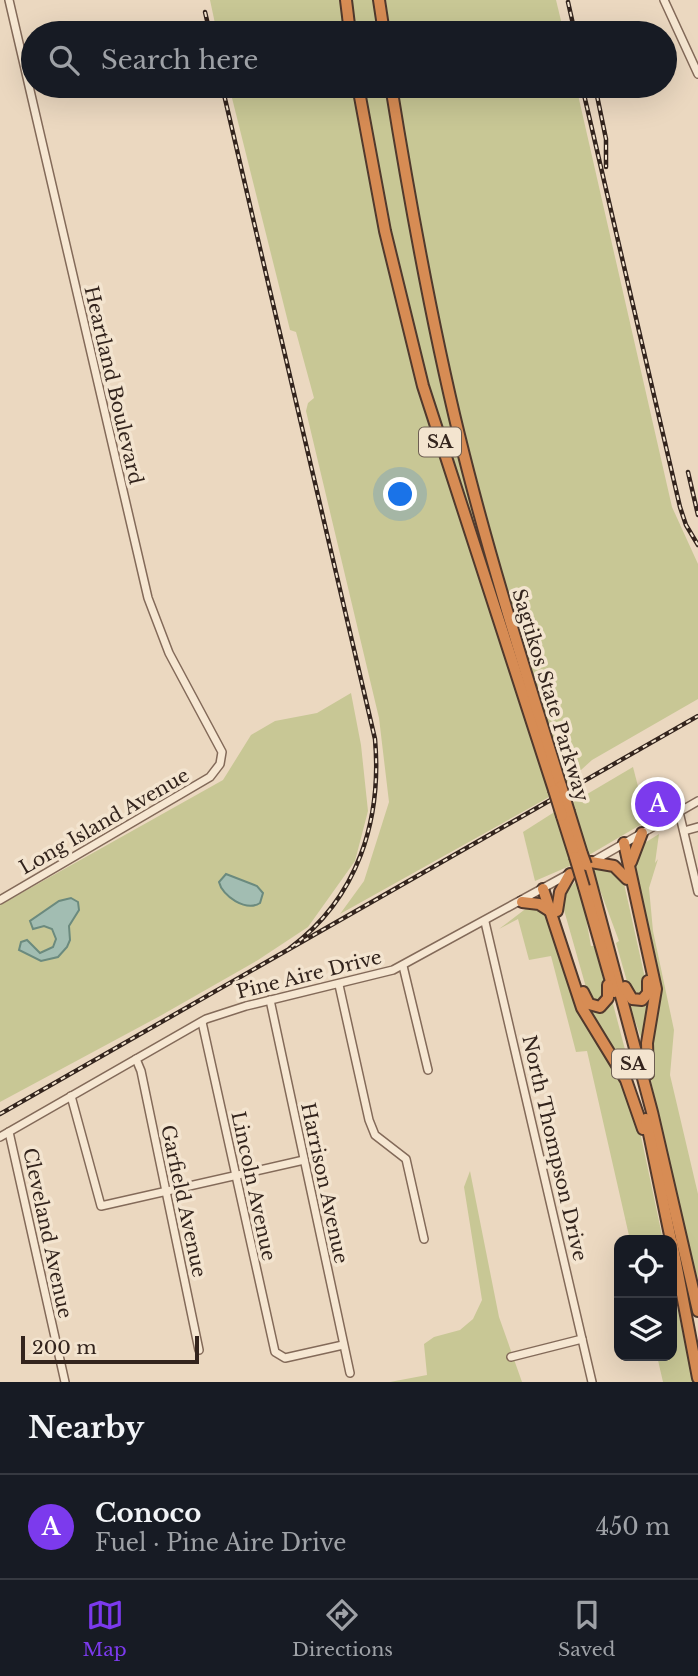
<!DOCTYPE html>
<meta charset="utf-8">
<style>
body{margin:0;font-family:"Libre Baskerville",serif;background:#20242c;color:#f1f3f6}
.controls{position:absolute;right:21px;bottom:21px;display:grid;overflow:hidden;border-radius:14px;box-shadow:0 7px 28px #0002}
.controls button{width:63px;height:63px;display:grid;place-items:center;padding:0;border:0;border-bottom:2px solid #363941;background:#171b24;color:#f1f3f6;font:35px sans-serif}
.scale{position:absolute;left:21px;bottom:18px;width:178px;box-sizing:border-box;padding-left:7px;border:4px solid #33241d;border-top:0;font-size:19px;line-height:24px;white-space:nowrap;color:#33241d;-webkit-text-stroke:5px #f3e4cf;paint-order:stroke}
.you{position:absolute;left:401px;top:495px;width:24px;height:24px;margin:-18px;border:5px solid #fff;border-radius:50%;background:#1a73e8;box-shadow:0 0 0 10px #1a73e833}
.badge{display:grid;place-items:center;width:46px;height:46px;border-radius:50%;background:#7c3aed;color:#fff;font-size:23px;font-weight:700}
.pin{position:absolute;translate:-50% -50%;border:4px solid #fff;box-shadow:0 2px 7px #0006}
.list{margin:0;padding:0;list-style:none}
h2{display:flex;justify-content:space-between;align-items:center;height:91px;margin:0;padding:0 28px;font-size:30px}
h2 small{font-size:23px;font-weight:400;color:#9ea1a6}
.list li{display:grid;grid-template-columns:46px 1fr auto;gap:21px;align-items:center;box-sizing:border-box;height:105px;padding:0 28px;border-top:2px solid #363941}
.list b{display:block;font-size:26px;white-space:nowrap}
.list p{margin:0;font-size:23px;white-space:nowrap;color:#9ea1a6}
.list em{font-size:23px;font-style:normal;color:#9ea1a6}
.icon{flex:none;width:38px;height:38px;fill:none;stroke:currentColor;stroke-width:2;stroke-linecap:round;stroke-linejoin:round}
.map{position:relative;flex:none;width:698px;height:1382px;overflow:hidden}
.search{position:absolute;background:#171b24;box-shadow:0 7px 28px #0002;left:21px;right:21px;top:21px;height:77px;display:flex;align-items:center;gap:18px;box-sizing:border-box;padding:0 24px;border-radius:38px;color:#9ea1a6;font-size:26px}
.sheet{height:196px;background:#171b24}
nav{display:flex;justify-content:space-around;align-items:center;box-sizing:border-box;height:98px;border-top:2px solid #363941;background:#171b24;font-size:19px;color:#9ea1a6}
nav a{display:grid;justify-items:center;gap:4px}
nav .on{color:#7c3aed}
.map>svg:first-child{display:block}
</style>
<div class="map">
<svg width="698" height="1382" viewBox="0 0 698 1382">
<rect width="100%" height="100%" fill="#ebd8c0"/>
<g fill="#c8c795">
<path d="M210,0h131l4,33h-128z"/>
<path d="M351,0h23l4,33h-23z"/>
<path d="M386,0h170l8,33h-174z"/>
<path d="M229,86h124c35,245 125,475 198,710l-211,118 24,-33 25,-79 -10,-84 -73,-307 2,-8 6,-5 -18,-66 -6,-2z"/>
<path d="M362,86h24c26,170 64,337 109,503l-4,1 -63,-204 -31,-114z"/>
<path d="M397,86h179l96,421 26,57v135l-106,61 -11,10 -3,10 -11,7c-12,-43 -28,-84 -40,-127 -55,-188 -104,-380 -130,-574z"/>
<path d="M351,693l10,52 7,66 -13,50 -47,66 -50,33 -98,56 -160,86v-197l223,-125 28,-45 24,-14 42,-8z"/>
<path d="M633,767l14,54 -58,34 -17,-52z"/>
<path d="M556,811l16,54 -37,16 -12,-49z"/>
<path d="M659,834l-4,29 3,-4 -9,29 4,43 21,99 -4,45 28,119v91l-47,-204v-33l10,-60 -10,-53 -6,-11 -11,-64 9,-16z"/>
<path d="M607,868l16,11 24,108 -6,11 -11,-6 -14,-49 3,-2 -25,-67 -12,22 9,50h4l12,49 -5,8 -13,-5 -27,-95c7,-20 24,-34 45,-35z"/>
<path d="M528,907h7l14,8 12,35 74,158 28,132h-33l-43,-189 -11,1 -25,-96 -22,4 -11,-41 -19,10z"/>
<path d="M650,998l-5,51 -17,-48z"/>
<path d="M612,1000l22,84 -3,2 -45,-80 15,5z"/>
<path d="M470,1171l29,146 23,65h-132l37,-7 -3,-31 10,-7 26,-7 13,-11 9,-19 -18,-113z"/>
<path d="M672,1283l21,99h-30l-6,-26h15z"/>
</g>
<g fill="#a2bdb2" stroke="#6b8a7e" stroke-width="2">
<path d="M226,874l31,12 6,7 -3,10c-14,9 -38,-7 -41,-21z"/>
<path d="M71,898l7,4 1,8 -10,16 1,14 -3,7 -9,10 -17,4 -22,-11 2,-8 6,-2 13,13 13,-6 3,-8 -4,-10 -8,-3 -11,3 -3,-8 29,-20z"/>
</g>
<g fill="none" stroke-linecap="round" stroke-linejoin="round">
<defs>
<g id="minor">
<path d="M664,0l34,74"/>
<path d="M679,812l19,80"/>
<path d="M684,831l14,-4"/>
<path d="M590,863l108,-62"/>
<path d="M0,900l210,-123 10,-13 2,-12 -53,-99 -21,-55 -139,-598"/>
<path d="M485,922l107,460"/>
<path d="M403,966l25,104"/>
<path d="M339,985l30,135 6,15 31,24 18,80"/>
<path d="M270,1000l80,373"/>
<path d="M202,1022l73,330 10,6 58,-13"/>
<path d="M136,1059l5,12 58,279"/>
<path d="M71,1096l30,110 203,-46"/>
<path d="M9,1132l56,250"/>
<path d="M0,1137l206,-118 40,-13 147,-36 174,-95"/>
<path d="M511,1357l71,-18"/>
</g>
<g id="highway">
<path d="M346,0l4,33"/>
<path d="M379,0l5,33"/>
<path d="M358,86l27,145 38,155 131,404"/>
<path d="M391,86c19,117 40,234 68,349 29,119 66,235 102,351"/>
<path d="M569,812l13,42"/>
<path d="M562,816l13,41"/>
<path d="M624,843l32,146 -9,54 1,31"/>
<path d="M591,862l23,4 13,13"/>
<path d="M631,862l11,-29"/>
<path d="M586,865l66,247 46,199"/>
<path d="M584,887l30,105"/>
<path d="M543,889l39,119 44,72 17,49"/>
<path d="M522,902l17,2 11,7"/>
<path d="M557,911l3,-19 10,-18"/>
<path d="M625,987l7,12 10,1 6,-7v-12"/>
<path d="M583,992l6,12 11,3 8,-9v-13"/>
<path d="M646,1119l25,121"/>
<path d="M672,1242l26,136"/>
</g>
</defs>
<use href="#minor" stroke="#836a59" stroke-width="10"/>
<use href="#highway" stroke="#50392d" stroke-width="14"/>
<use href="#minor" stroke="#f6e7d2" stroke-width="7"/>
<use href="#highway" stroke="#d78c54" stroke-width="10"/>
<defs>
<g id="rail">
<path d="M568,2l7,31"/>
<path d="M205,12l5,21"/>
<path d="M222,86l153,653c7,81 -17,159 -85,209"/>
<path d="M582,86l98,421 6,18 12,20"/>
<path d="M595,86l11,53v28"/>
<path d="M688,472l10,43"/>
<path d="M0,1114l698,-398"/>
</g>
</defs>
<use href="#rail" stroke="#33241d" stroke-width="4.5"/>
<use href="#rail" stroke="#f3e4cf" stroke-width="2" stroke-dasharray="5" stroke-linecap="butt"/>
<defs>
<g id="highway-bridge">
<path d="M561,786l8,26"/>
<path d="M554,790l8,26"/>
<path d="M582,854l4,11"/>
<path d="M575,857l9,30"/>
</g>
</defs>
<use href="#highway-bridge" stroke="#50392d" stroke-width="14" stroke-linecap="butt"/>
<use href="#highway-bridge" stroke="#d78c54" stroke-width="10"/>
</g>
<g text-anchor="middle" stroke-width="7" stroke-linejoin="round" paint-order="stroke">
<g fill="#f3e4cf" stroke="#6d5e52" stroke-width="2">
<rect x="419" y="427.5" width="42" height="29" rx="5"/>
<rect x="612" y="1049.5" width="42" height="29" rx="5"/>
</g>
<g font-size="18" font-weight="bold" fill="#33241d">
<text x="440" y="448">SA</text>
<text x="633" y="1070">SA</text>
</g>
<g font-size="19" fill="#33241d" stroke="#f3e4cf">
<text transform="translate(114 385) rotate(77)" y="7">Heartland Boulevard</text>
<text transform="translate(551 695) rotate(73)" y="7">Sagtikos State Parkway</text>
<text transform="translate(104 821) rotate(-30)" y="7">Long Island Avenue</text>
<text transform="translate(309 974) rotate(-14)" y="7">Pine Aire Drive</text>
<text transform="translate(555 1148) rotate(77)" y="7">North Thompson Drive</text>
<text transform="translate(325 1183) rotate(78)" y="7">Harrison Avenue</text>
<text transform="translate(254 1186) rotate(78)" y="7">Lincoln Avenue</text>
<text transform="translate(184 1201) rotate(78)" y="7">Garfield Avenue</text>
<text transform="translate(48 1233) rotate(78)" y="7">Cleveland Avenue</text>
</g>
</g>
</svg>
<div class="controls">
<button><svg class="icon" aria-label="locate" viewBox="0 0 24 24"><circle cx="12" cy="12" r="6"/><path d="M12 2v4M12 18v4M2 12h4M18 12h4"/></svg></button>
<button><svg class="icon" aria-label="layers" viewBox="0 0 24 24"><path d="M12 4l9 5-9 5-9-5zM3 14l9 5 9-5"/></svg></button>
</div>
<div class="scale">200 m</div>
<div class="you"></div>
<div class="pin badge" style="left:658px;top:804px">A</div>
<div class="search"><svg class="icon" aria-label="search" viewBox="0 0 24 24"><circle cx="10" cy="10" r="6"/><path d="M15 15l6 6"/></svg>Search here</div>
</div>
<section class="sheet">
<h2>Nearby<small></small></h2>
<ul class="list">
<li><span class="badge">A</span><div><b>Conoco</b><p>Fuel · Pine Aire Drive</p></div><em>450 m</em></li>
</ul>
</section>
<nav>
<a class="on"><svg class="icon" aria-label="map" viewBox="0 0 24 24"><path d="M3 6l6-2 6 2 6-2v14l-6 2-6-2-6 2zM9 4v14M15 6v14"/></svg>Map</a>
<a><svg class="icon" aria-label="directions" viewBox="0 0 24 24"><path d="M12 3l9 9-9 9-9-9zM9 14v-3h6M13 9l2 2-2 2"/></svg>Directions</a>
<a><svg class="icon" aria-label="saved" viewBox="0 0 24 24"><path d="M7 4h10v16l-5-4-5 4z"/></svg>Saved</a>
</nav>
